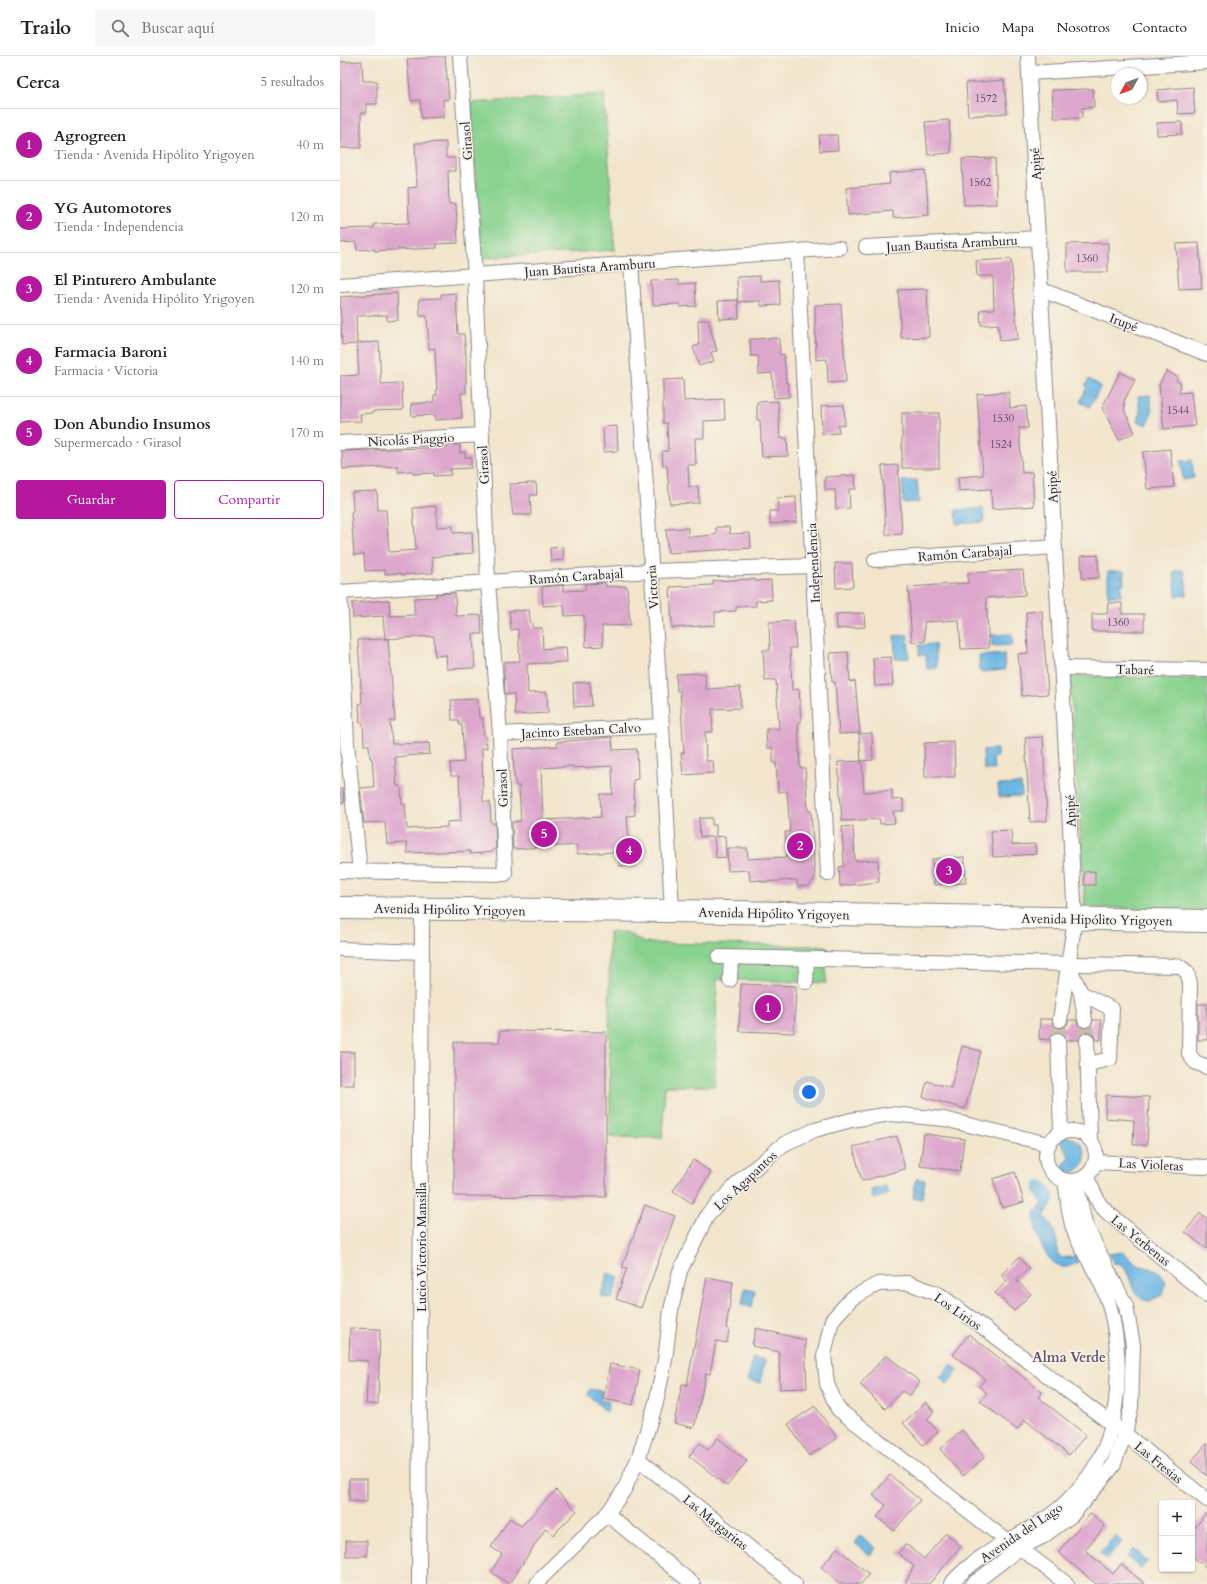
<!DOCTYPE html>
<html lang="es">
<meta charset="utf-8">
<style>
body{margin:0;font-family:Cardo,serif;background:#f6f6f6;color:#222}
.controls{position:absolute;right:12px;bottom:12px;display:grid;overflow:hidden;border-radius:4px;box-shadow:0 1px 3px #0004}
.controls button{width:36px;height:36px;display:grid;place-items:center;padding:0;border:0;border-bottom:1px solid #e0e0e0;background:#fff;color:#222;font:20px sans-serif}
.compass{position:absolute;left:771px;top:12px;width:36px;height:36px;border-radius:50%;background:#fff;box-shadow:0 1px 3px #0004;rotate:229deg}
.you{position:absolute;left:469px;top:1036px;width:14px;height:14px;margin:-10px;border:3px solid #fff;border-radius:50%;background:#1a73e8;box-shadow:0 0 0 6px #1a73e833}
.badge{display:grid;place-items:center;width:26px;height:26px;border-radius:50%;background:#b5179e;color:#fff;font-size:13px;font-weight:700}
.pin{position:absolute;translate:-50% -50%;border:2px solid #fff;box-shadow:0 1px 4px #0006}
.list{margin:0;padding:0;list-style:none}
h2{display:flex;justify-content:space-between;align-items:center;height:52px;margin:0;padding:0 16px;font-size:17px}
h2 small{font-size:13px;font-weight:400;color:#767676}
.list li{display:grid;grid-template-columns:26px 1fr auto;gap:12px;align-items:center;box-sizing:border-box;height:72px;padding:0 16px;border-top:1px solid #e0e0e0}
.list b{display:block;font-size:15px;white-space:nowrap}
.list p{margin:0;font-size:13px;white-space:nowrap;color:#767676}
.list em{font-size:13px;font-style:normal;color:#767676}
.actions{display:flex;gap:8px;padding:12px 16px}
.actions a{flex:1;padding:9px 0;border:1px solid #b5179e;border-radius:4px;text-align:center;font-size:14px;color:#b5179e}
.actions .main{background:#b5179e;color:#fff}
.icon{flex:none;width:22px;height:22px;fill:none;stroke:currentColor;stroke-width:2;stroke-linecap:round;stroke-linejoin:round}
.map{position:relative;flex:none;width:867px;height:1528px;overflow:hidden}
header{display:flex;align-items:center;gap:24px;box-sizing:border-box;height:56px;padding:0 20px;background:#fff;border-bottom:1px solid #e0e0e0}
header strong{font-size:19px}
nav{display:flex;gap:22px;margin-inline-start:auto;font-size:14px}
.search{width:280px;height:36px;background:#f6f6f6;display:flex;align-items:center;gap:10px;box-sizing:border-box;padding:0 14px;border-radius:4px;color:#767676;font-size:15px}
main{display:flex}
aside{flex:1;background:#fff}
.map>svg:first-child{display:block}
</style>
<header>
<strong>Trailo</strong>
<div class="search"><svg class="icon" aria-label="search" viewBox="0 0 24 24"><circle cx="10" cy="10" r="6"/><path d="M15 15l6 6"/></svg>Buscar aquí</div>
<nav><a>Inicio</a><a>Mapa</a><a>Nosotros</a><a>Contacto</a></nav>
</header>
<main>
<aside>
<h2>Cerca<small>5 resultados</small></h2>
<ul class="list">
<li><span class="badge">1</span><div><b>Agrogreen</b><p>Tienda · Avenida Hipólito Yrigoyen</p></div><em>40 m</em></li>
<li><span class="badge">2</span><div><b>YG Automotores</b><p>Tienda · Independencia</p></div><em>120 m</em></li>
<li><span class="badge">3</span><div><b>El Pinturero Ambulante</b><p>Tienda · Avenida Hipólito Yrigoyen</p></div><em>120 m</em></li>
<li><span class="badge">4</span><div><b>Farmacia Baroni</b><p>Farmacia · Victoria</p></div><em>140 m</em></li>
<li><span class="badge">5</span><div><b>Don Abundio Insumos</b><p>Supermercado · Girasol</p></div><em>170 m</em></li>
</ul>
<div class="actions"><a class="main">Guardar</a><a>Compartir</a></div>
</aside>
<div class="map">
<svg width="867" height="1528" viewBox="0 0 867 1528">
<rect width="100%" height="100%" fill="#f7f3e8"/>
<filter id="ink" filterUnits="userSpaceOnUse"><feTurbulence type="fractalNoise" baseFrequency=".025" numOctaves="2"/><feDisplacementMap in="SourceGraphic" scale="8" xChannelSelector="R" yChannelSelector="G"/><feConvolveMatrix kernelMatrix="1 2 1 2 8 2 1 2 1" color-interpolation-filters="sRGB"/></filter>
<filter id="wash" filterUnits="userSpaceOnUse"><feTurbulence type="fractalNoise" baseFrequency=".012" numOctaves="4" result="noise"/><feDisplacementMap in="SourceGraphic" scale="16" xChannelSelector="R" yChannelSelector="G"/><feGaussianBlur stdDeviation="0.9" result="paint"/><feColorMatrix in="noise" values="0 0 0 0 0 0 0 0 0 0 0 0 0 0 0 0 0 1.4 0 .05"/><feComposite in="paint" operator="in"/></filter>
<g filter="url(#wash)">
<rect width="100%" height="100%" fill="#f2e5cc"/>
<g fill="#88d28e" stroke="#557a64">
<path d="M264,38l11,156 -134,8 -10,-155z"/>
<path d="M730,620l137,3v232l-122,-4z"/>
<path d="M269,876h17l18,11 182,3v37l-109,-4 -2,107h-50l-3,52 -52,-1z"/>
</g>
<g fill="#6ab6e3" stroke="#466c8f">
<path d="M749,323l12,7 -11,21 -10,-5 7,-15 -2,-1z"/>
<path d="M810,339l2,17 -5,13 -10,-4 3,-7 -2,-18z"/>
<path d="M852,404l2,18 -11,2 -2,-19z"/>
<path d="M577,424l2,22 -16,1 -1,-22z"/>
<path d="M643,452l1,14 -27,2 -1,-14z"/>
<path d="M843,514v3h2l2,22 -11,1 -2,-23h2v-2z"/>
<path d="M768,515h16v6h-3l3,1v6h-3v12h-13z"/>
<path d="M672,578l1,11 -21,1 -1,-11z"/>
<path d="M568,579l1,23 -14,1 -1,-23z"/>
<path d="M595,588l2,24 -10,1 -1,-14h-7v-10z"/>
<path d="M664,598l1,16 -25,2 -1,-16z"/>
<path d="M657,693v8l-4,1 1,12h-10l-1,-20z"/>
<path d="M681,728l1,12 -23,1 -1,-12z"/>
<path d="M728,1081c28,6 19,44 -8,34l9,-15 -10,-17z"/>
<path d="M576,1123l9,1 -3,19 -9,-1z"/>
<path d="M546,1130l3,8 -16,5 -2,-9z"/>
<path d="M710,1142l1,8 -7,10c10,11 14,22 13,37l5,5 13,-2 3,6c-4,2 -9,6 -15,5 -18,-3 -29,-37 -29,-52l9,-12 1,-4z"/>
<path d="M783,1196l14,13 12,3 10,4 7,10 -4,13 -12,6c-24,-1 -15,-37 -36,-38l-6,-9z"/>
<path d="M268,1217l11,4 -7,22 -11,-3z"/>
<path d="M405,1232l10,2 -3,17 -10,-2z"/>
<path d="M413,1301l12,3 -5,23 -12,-3z"/>
<path d="M611,1308l7,6 -11,14 -7,-6z"/>
<path d="M250,1333l12,2 -2,9 9,2 -2,10 -19,-17z"/>
<path d="M520,1480l16,12 -6,7 -15,-12z"/>
<path d="M775,1480l7,6 -15,17 -7,-6z"/>
<path d="M794,1493l14,12 -7,8 -14,-12z"/>
</g>
<g fill="none" stroke-linecap="round" stroke-linejoin="round">
<path stroke="#6ab6e3" stroke-width="15" d="M701,1132l6,10"/>
</g>
<g id="blocks">
<g fill="#dda6cc" fill-rule="evenodd">
<path d="M87,0h18l4,43 -6,1 1,17 -23,1 -1,-18 -9,1 -4,-42 21,-1z"/>
<path d="M22,5l1,20h14v23h-11v9h-5v35h-21v-86z"/>
<path d="M664,24l3,33 -39,3 -2,-33z"/>
<path d="M853,31l2,26 -17,1 -1,-14 -19,2 -1,-12z"/>
<path d="M753,33l1,18 -12,1v10h-28l-2,-28z"/>
<path d="M609,64l2,33 -23,2 -3,-33z"/>
<path d="M842,66v12l-25,1v-12z"/>
<path d="M479,79h18l1,15 -18,1z"/>
<path d="M106,86v16h9v13h-7l1,33h7l2,39 -21,1v4l-62,3 -1,-2 -17,1 -1,-8 -16,1v-14l34,-1v-4l35,-1 -1,-35 9,-1 -2,-44z"/>
<path d="M655,102l2,46 -33,1 -2,-46z"/>
<path d="M585,114l4,45 -36,3v-7l-45,4 -2,-27 44,-4 -1,-11z"/>
<path d="M768,187v29h-41v-28z"/>
<path d="M859,187l3,45 -23,1 -3,-45z"/>
<path d="M671,203l7,80 -18,2 -2,-17 -17,1 -1,-15 14,-1 -1,-33h-16l-1,-15z"/>
<path d="M420,220v5l19,-1 1,25 -19,1v-5l-23,1 -1,-25z"/>
<path d="M339,224v4l16,-1 1,23 -16,1v-3l-27,1 -2,-24z"/>
<path d="M587,233l2,48 -28,1 -3,-48z"/>
<path d="M57,237l1,27 -11,1v-6l-31,1 1,27 22,-1 2,42 21,-1 1,27 -30,1v2l-13,1 1,7 -21,1v-46l19,-1 -2,-31 -15,1 -2,-48z"/>
<path d="M116,237l2,41h6l2,22v37h-5l1,25 -27,2v-5l-23,1 -1,-12 23,-2v-7h3l-2,-47 -6,1 -2,-33h-7l-1,-17 22,-1v-4z"/>
<path d="M398,244l1,18 -20,1 -1,-18z"/>
<path d="M501,248l5,78 -18,1 -1,-24 -11,1 -1,-55z"/>
<path d="M358,264h10l9,31 -6,1 3,9 -15,5 -6,-19 6,-2z"/>
<path d="M439,282l1,17 4,-1 2,29h2l1,14 -15,1 -2,-25 -13,1 -1,-18h-7l-1,-17z"/>
<path d="M826,315l12,6 -2,4 5,2 -2,10 12,-1 4,34 -31,3 -5,-44z"/>
<path d="M780,316l15,8 -11,21 1,11 10,20 -16,8 -17,-32z"/>
<path d="M343,323l1,22 40,-2 1,21 -21,1v17h-9l1,27h-8l1,22 9,-1 1,17 -29,1 -3,-38h-4l-1,-15h6l-1,-28h-4v-43z"/>
<path d="M669,336l1,16 16,-2 2,22h-9l3,45 10,-1 2,34 -42,3 -1,-20 -32,2 -1,-14 25,-2 -6,-81z"/>
<path d="M438,345l2,37h7l1,18 -26,1 -2,-37h-3v-18z"/>
<path d="M504,349l1,20h-7l1,8 -17,1 -1,-28z"/>
<rect x="562" y="357" width="37" height="55"/>
<path d="M277,370l1,25 -14,1 -1,-25z"/>
<path d="M109,389h11v8l5,-1v5h6v11l-21,1 1,6 -17,1v-3l-21,1 -1,-3 -14,1v-6l-55,3 -1,-18 107,-4z"/>
<path d="M830,393l4,38 -27,2 -4,-37z"/>
<path d="M558,409l4,69 -16,1 -4,-69z"/>
<path d="M515,419l1,14h-7l1,19 -14,1 -1,-19h-10v-13z"/>
<path d="M196,427l1,12h-7l1,20h-18l-4,-31z"/>
<path d="M37,435l1,19h8l3,42 27,-2 -3,-42 23,-2 1,21 16,-1v7l19,-1 1,21 -41,4 1,16 -32,2v-2l-16,1v-4l-20,1 -1,-17 -10,1 -3,-43 2,-1 -1,-19z"/>
<path d="M456,441l1,25 -27,2v-13h8l-1,-13z"/>
<path d="M376,471h13l1,7 20,-1 1,15 -83,5 -2,-24 22,-1v9l28,-2z"/>
<path d="M223,491l1,13 -13,1 -1,-13z"/>
<path d="M758,499l1,23 -17,1 -1,-23z"/>
<path d="M495,507h17l1,24 -17,1z"/>
<path d="M683,514l2,25 -39,3 3,50 -28,1 -2,-29 -35,2 1,19 -13,1 -4,-55 60,-4v-10z"/>
<path d="M415,523v2l16,-1 1,20 -16,1v5l-20,1v4l-21,1v13l-43,3 -2,-41 43,-2v-4z"/>
<path d="M265,527l1,4 21,-1 3,39 -28,1 1,20 -17,1 -2,-32 -19,1 -1,-11 -21,1 -1,-19 21,-2v6l22,-1v-6z"/>
<path d="M115,537l1,23 25,-1 1,19h-9l2,34 -28,1 -1,-14 -11,1 -1,-20 -49,3 -2,-23 -30,2 -1,-15 37,-3 1,16 24,-1v-17l22,-1v-3z"/>
<path d="M768,547h14v11h22v17h-52v-17h15z"/>
<path d="M189,554l1,10 3,8h9l1,21 23,-2 1,15 -40,2 1,29 19,-1 1,21 -33,2 -1,-21h-9l-1,-21v-11l16,-1 -2,-32 -7,1 -2,-19z"/>
<path d="M702,555l6,83 -26,2 -4,-42 10,-1 -2,-41z"/>
<path d="M524,557l1,14 -28,2 -1,-15z"/>
<path d="M454,565l2,27h-6l2,42 7,-1 2,33h-3l2,46h5l3,43h3l4,67 -6,8h-12v-6l-36,2v-2l-11,1 -1,-11 -21,1 -1,-23h20l1,11 39,-2 -2,-25h5l-3,-41 -9,1 -2,-29h-3v-15h-6l-1,-19h13l-3,-49 -11,1 -2,-31h7l-1,-28z"/>
<path d="M48,583l7,82h-5l2,23 37,-1 1,11 -35,3 2,29h4l1,18h3l2,25 40,-2v-5l14,-1 -2,-45h-8l-1,-13 14,-1 -2,-37h-3v-5h-7l-1,-20 27,-1 1,19h4l1,19h2l1,11h-5l1,54h7l1,21h4l1,26 -4,1 1,2 -23,2v-3l-63,2v-10l-20,1 -2,-22 -21,1 -4,-35 14,-1 -2,-29h-2l-1,-13h-5l-1,-22h-3l-1,-19 3,-1 -4,-63z"/>
<path d="M508,596l2,30 5,-1 5,52 -21,1 -4,-52h-3l-2,-29z"/>
<path d="M551,601l2,28 -18,1 -2,-28z"/>
<path d="M365,617l1,16 34,-2 1,21 -29,1 1,23h-8l1,29h7l1,12 -31,2 -2,-22h3l-4,-62h-3l-1,-17z"/>
<path d="M250,626l2,24 -18,1 -1,-24z"/>
<path d="M532,677l1,27 -12,1 -2,-27z"/>
<path d="M272,681l1,13 24,-1 1,30 -5,1 2,35 -8,1 2,27h10l1,16 -6,7h-15v-14l-42,2v-9l-64,4 -1,-27 9,-1 -2,-35h-3l-2,-11 -1,-26 45,-3 -1,-4zM233,710v2l39,-2 1,28h-13l1,23 -58,3 -2,-52z"/>
<path d="M703,681l4,84 -17,1 -5,-84z"/>
<path d="M614,686l1,35h-30l-1,-34z"/>
<path d="M522,705l2,31 28,-2v10l11,-1v12h-10l2,12 -15,1v-5l-38,2 -4,-59z"/>
<path d="M0,733h3l1,14h-4z"/>
<path d="M359,762h13v7h4v12l9,-1 1,21 -10,1 -2,-21h-14z"/>
<path d="M513,770l2,35 23,-1 1,22 -39,4 -1,-19 5,-1 -2,-39z"/>
<path d="M671,774l1,15 23,-1 1,10 -43,3 -2,-26z"/>
<path d="M624,801l2,26 -32,2 -2,-26z"/>
<path d="M755,815v14h-11v-13z"/>
<path d="M401,928l55,2 -2,47 -55,-2z"/>
<rect x="858" y="948" width="9" height="36"/>
<path d="M700,963h12l2,7 5,2 7,-2 3,-6h7l3,6 7,2 5,-2 2,-6h8v20h-5l-2,-5 -7,-3 -5,1 -3,7h-13l-1,-5 -7,-3 -5,1 -3,7 -11,-1z"/>
<path d="M160,975l106,1v165l-152,-1v-154h45z"/>
<path d="M622,990l19,5 -16,58 -42,-12 4,-16 24,7z"/>
<rect x="0" y="996" width="14" height="33"/>
<path d="M766,1039l43,2 -2,48h-14l1,-25 -29,-2z"/>
<path d="M584,1078l40,5 -4,32 -40,-5z"/>
<path d="M557,1080l8,33 -43,12 -9,-34z"/>
<path d="M353,1104l18,12 -19,31 -19,-12z"/>
<path d="M675,1116l9,30 -22,6 -9,-29z"/>
<path d="M305,1149l30,11 -34,92 -25,-9 11,-31 -5,-1z"/>
<path d="M860,1157l7,5v31l-22,-17z"/>
<path d="M679,1201l10,11 -13,12 15,14 -17,17 -19,-18 12,-12 -6,-6z"/>
<path d="M367,1221l26,5 -7,46 3,1 -2,14 -11,-2 -6,33 -4,-1 -12,55 -20,-5 8,-39 5,1z"/>
<path d="M10,1272l30,1 -2,75h-12l2,-43 -19,-1z"/>
<path d="M416,1272l49,12 2,48 -27,1 -1,-37 -27,-6z"/>
<path d="M629,1278l73,58 -4,5 48,38 -17,20 -44,-35 -8,10 -37,-29 7,-8 -8,-7 6,-7 -32,-24z"/>
<path d="M546,1299l34,27 -11,14 -7,-5 -17,18 -25,-25z"/>
<path d="M270,1308l30,6 -7,35 -30,-6z"/>
<path d="M586,1346l8,10 -7,7 11,13 -15,13 -20,-22z"/>
<path d="M475,1350l22,32 -28,18 -21,-32z"/>
<path d="M622,1374l23,27 -22,19 -23,-27z"/>
<path d="M378,1382l29,23 -20,25 -38,-30 11,-13 8,7z"/>
<path d="M867,1387v33l-16,-14z"/>
<path d="M550,1419l30,25 -26,31 -17,-14 9,-12 -13,-10z"/>
<path d="M9,1423h18v23l-18,-1z"/>
<path d="M216,1434l21,21 -24,24 -7,-7 -37,56 -18,-12 11,-18 -11,-7 19,-29 11,8z"/>
<path d="M867,1456v56l-15,-12v-25z"/>
<path d="M751,1457l14,13 -20,24 28,24 8,-10 24,20h-49l-38,-32z"/>
<path d="M606,1477l15,13 -32,38h-24l9,-18 -16,-13 8,-9 18,15z"/>
<rect x="6" y="1485" width="21" height="15"/>
<path d="M497,1492l32,26 -8,10h-20l-20,-17z"/>
</g>
</g>
</g>
<g filter="url(#ink)">
<use href="#blocks" fill-opacity="0" stroke="#8a8484" stroke-width="1"/>
<g fill="none" stroke-linecap="round" stroke-linejoin="round">
<g stroke="#c8beaf" stroke-width="14" stroke-dasharray="14 7" stroke-linecap="butt">
<path d="M745,964l2,20"/>
<path d="M718,984l2,-20"/>
</g>
<defs>
<g id="street">
<path d="M688,0l47,863 -15,101"/>
<path d="M689,17l178,-11"/>
<path d="M526,191l173,-9"/>
<path d="M457,195l31,623"/>
<path d="M291,207l31,463 10,185"/>
<path d="M0,229l499,-37"/>
<path d="M702,234l165,64"/>
<path d="M0,387l142,-8"/>
<path d="M535,504l180,-13"/>
<path d="M0,535l7,152 13,129"/>
<path d="M0,536l311,-21 162,-5"/>
<path d="M722,612l145,2"/>
<path d="M160,678l162,-8"/>
<path d="M0,815l165,3 -5,-140 -12,-152 -13,-306 -15,-220"/>
<path d="M0,893l82,3"/>
<path d="M379,901l460,9 8,6 3,11 -1,71 6,8 12,5"/>
<path d="M728,908l13,29 4,27"/>
<path d="M390,924l1,-22"/>
<path d="M466,926l1,-23"/>
<path d="M741,937l31,16 -2,50 -22,5"/>
<path d="M718,984l3,93"/>
<path d="M747,984l3,100"/>
<circle cx="731" cy="1100" r="25"/>
<path d="M755,1106l112,5"/>
<path d="M746,1120l14,29 8,8 99,82"/>
<path d="M298,1403l157,125"/>
<path d="M267,1458l86,70"/>
<path d="M79,1528l3,-675"/>
<path d="M197,1528l5,-7 65,-63 17,-24 14,-31 18,-56 9,-43 6,-50 9,-39 28,-57 35,-36 41,-34 31,-14 36,-10 40,-6 53,5 104,25"/>
<path d="M611,1528c32,-38 80,-49 113,-80 19,-18 36,-40 44,-65 14,-44 13,-106 -4,-149 -8,-20 -22,-38 -30,-59 -6,-16 -6,-34 -9,-50"/>
<path d="M633,1528l47,-36 22,-11 30,-22 41,-49 12,-32 6,-26 2,-63 -7,-39 -41,-82 -9,-43"/>
<path d="M727,1528l-47,-36 -13,-7 -169,-132 -11,-25 -3,-29 8,-35 20,-22 26,-14 31,-1 31,12 185,139 82,66"/>
</g>
<path id="primary" d="M0,852l332,3 535,10"/>
</defs>
<use href="#street" stroke="#8a8484" stroke-width="16"/>
<use href="#primary" stroke="#8a8484" stroke-width="24"/>
<use href="#street" stroke="#fff" stroke-width="14"/>
<use href="#primary" stroke="#fff" stroke-width="22"/>
</g>
</g>
<g text-anchor="middle" stroke-width="3" stroke-linejoin="round" paint-order="stroke">
<g font-size="11" fill="#51435f">
<text x="646" y="46">1572</text>
<text x="640" y="130">1562</text>
<text x="747" y="206">1360</text>
<text x="838" y="358">1544</text>
<text x="663" y="366">1530</text>
<text x="661" y="392">1524</text>
<text x="778" y="570">1360</text>
</g>
<g font-size="13" fill="#22223b" stroke="#f7f3e8">
<text transform="translate(126 85) rotate(-94)" y="5">Girasol</text>
<text transform="translate(695 108) rotate(-94)" y="5">Apipé</text>
<text transform="translate(612 187) rotate(-3)" y="5">Juan Bautista Aramburu</text>
<text transform="translate(250 211) rotate(-4)" y="5">Juan Bautista Aramburu</text>
<text transform="translate(784 266) rotate(21)" y="5">Irupé</text>
<text transform="translate(71 383) rotate(-3)" y="5">Nicolás Piaggio</text>
<text transform="translate(143 409) rotate(-93)" y="5">Girasol</text>
<text transform="translate(712 431) rotate(-93)" y="5">Apipé</text>
<text transform="translate(625 497) rotate(-4)" y="5">Ramón Carabajal</text>
<text transform="translate(473 507) rotate(-93)" y="5">Independencia</text>
<text transform="translate(236 520) rotate(-4)" y="5">Ramón Carabajal</text>
<text transform="translate(312 531) rotate(-94)" y="5">Victoria</text>
<text transform="translate(795 613) rotate(1)" y="5">Tabaré</text>
<text transform="translate(241 674) rotate(-3)" y="5">Jacinto Esteban Calvo</text>
<text transform="translate(162 732) rotate(-92)" y="5">Girasol</text>
<text transform="translate(730 755) rotate(-93)" y="5">Apipé</text>
<text transform="translate(110 853) rotate(1)" y="5">Avenida Hipólito Yrigoyen</text>
<text transform="translate(434 857) rotate(1)" y="5">Avenida Hipólito Yrigoyen</text>
<text transform="translate(757 863) rotate(1)" y="5">Avenida Hipólito Yrigoyen</text>
<text transform="translate(811 1108) rotate(3)" y="5">Las Violetas</text>
<text transform="translate(405 1124) rotate(-43)" y="5">Los Agapantos</text>
<text transform="translate(801 1184) rotate(39)" y="5">Las Yerbenas</text>
<text transform="translate(81 1191) rotate(-90)" y="5">Lucio Victorio Mansilla</text>
<text transform="translate(618 1255) rotate(35)" y="5">Los Lirios</text>
<text transform="translate(819 1406) rotate(39)" y="5">Las Fresias</text>
<text transform="translate(376 1466) rotate(39)" y="5">Las Margaritas</text>
<text transform="translate(681 1476) rotate(-34)" y="5">Avenida del Lago</text>
</g>
<g font-size="14" font-weight="bold" fill="#63506e" stroke="#f7f3e8">
<text x="729" y="1306">Alma Verde</text>
</g>
</g>
</svg>
<div class="controls">
<button>+</button>
<button>−</button>
</div>
<svg class="compass" viewBox="-18 -18 36 36"><path d="M0-13l5 13h-10z" fill="#e53935"/><path d="M0 13l5-13h-10z" fill="#767676"/></svg>
<div class="you"></div>
<div class="pin badge" style="left:428px;top:952px">1</div>
<div class="pin badge" style="left:460px;top:790px">2</div>
<div class="pin badge" style="left:609px;top:815px">3</div>
<div class="pin badge" style="left:289px;top:795px">4</div>
<div class="pin badge" style="left:204px;top:778px">5</div>
</div>
</main>
